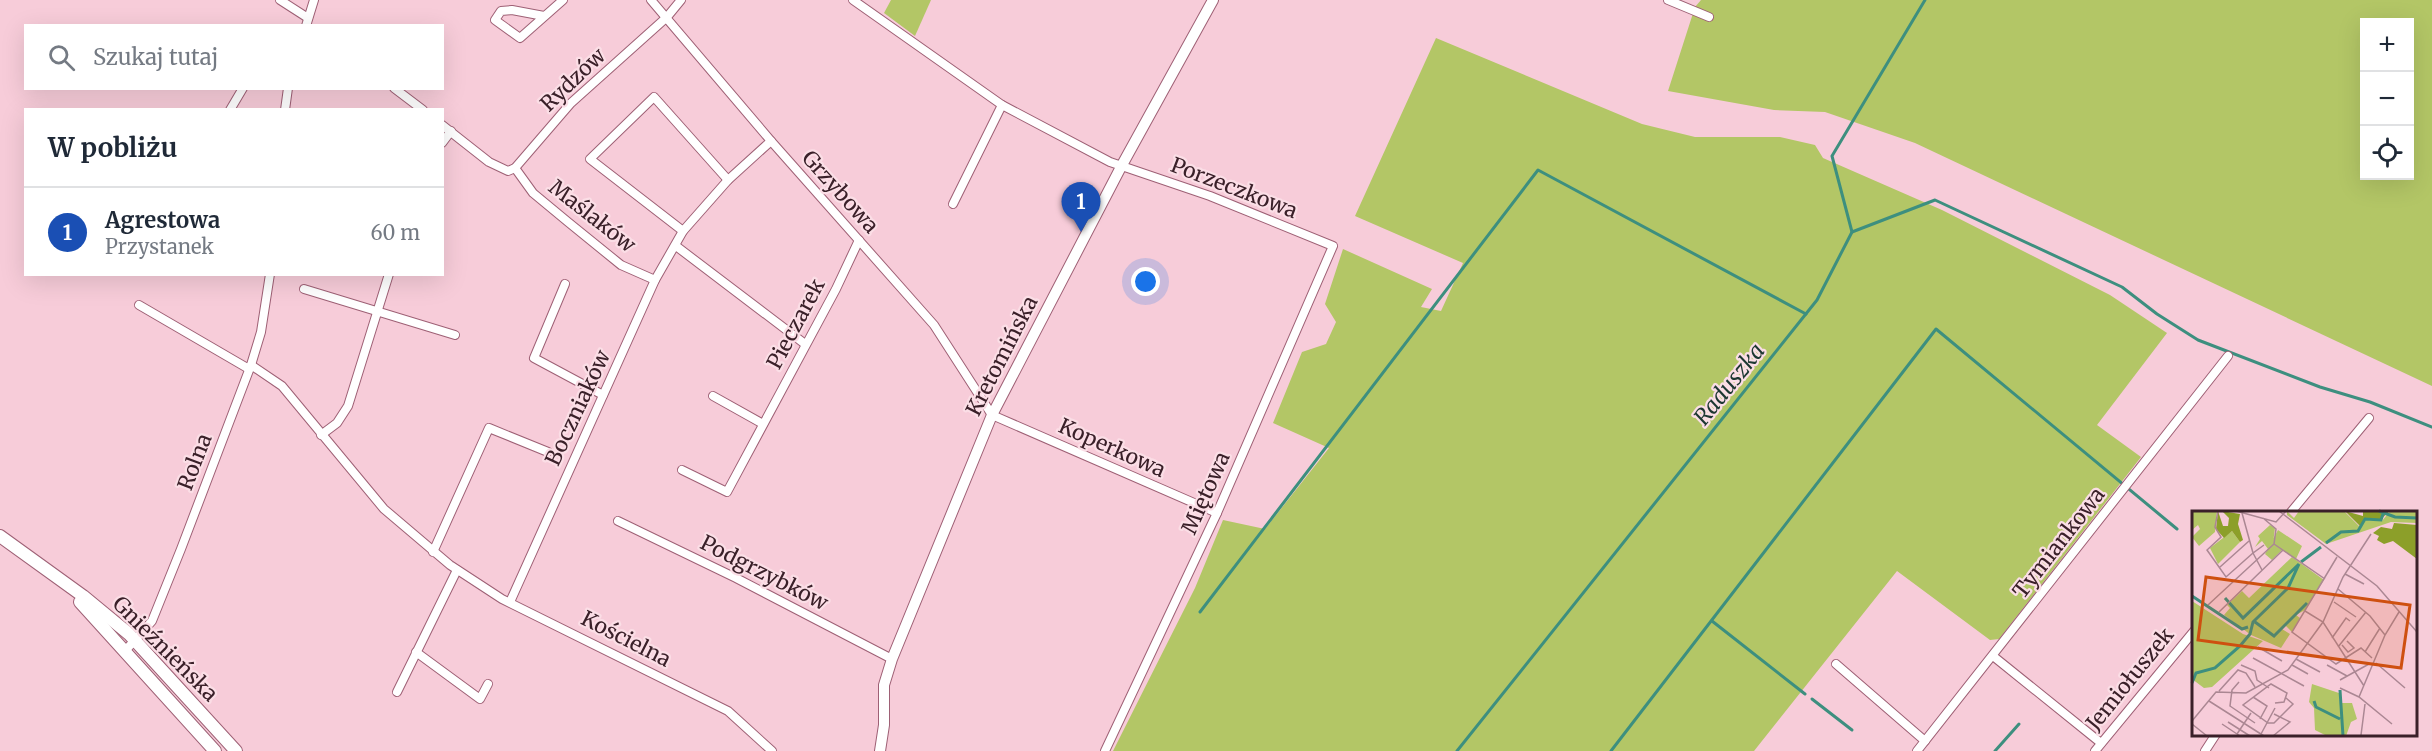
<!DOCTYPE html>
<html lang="pl">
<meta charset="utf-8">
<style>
body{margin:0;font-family:Merriweather,serif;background:#f2f2f3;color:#1f2937}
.controls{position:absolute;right:18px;top:18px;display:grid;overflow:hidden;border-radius:0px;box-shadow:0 6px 24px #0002}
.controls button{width:54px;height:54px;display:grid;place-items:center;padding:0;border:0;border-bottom:2px solid #e0e1e3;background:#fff;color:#1f2937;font:30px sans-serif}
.you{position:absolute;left:1146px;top:282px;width:21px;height:21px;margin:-15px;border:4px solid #fff;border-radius:50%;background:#1a73e8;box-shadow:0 0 0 9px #1a73e833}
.badge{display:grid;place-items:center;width:39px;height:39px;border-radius:50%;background:#266b5e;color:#fff;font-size:20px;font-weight:700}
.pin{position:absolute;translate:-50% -50px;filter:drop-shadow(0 2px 3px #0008)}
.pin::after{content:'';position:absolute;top:32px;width:21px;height:18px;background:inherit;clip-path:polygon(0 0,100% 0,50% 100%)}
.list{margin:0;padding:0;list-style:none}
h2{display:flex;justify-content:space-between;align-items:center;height:78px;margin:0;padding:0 24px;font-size:26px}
h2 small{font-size:20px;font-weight:400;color:#747a83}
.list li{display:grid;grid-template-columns:39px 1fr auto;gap:18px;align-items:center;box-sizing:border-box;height:90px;padding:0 24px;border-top:2px solid #e0e1e3}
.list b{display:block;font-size:22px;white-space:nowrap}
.list p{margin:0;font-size:20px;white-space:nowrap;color:#747a83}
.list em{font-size:20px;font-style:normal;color:#747a83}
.icon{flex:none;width:33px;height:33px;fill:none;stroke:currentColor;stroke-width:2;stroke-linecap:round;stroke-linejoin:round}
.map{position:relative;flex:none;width:2432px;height:751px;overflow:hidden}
.search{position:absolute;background:#fff;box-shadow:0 6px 24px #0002;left:24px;top:24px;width:420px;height:66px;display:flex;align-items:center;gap:15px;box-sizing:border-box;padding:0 21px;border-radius:0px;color:#747a83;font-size:22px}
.panel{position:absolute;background:#fff;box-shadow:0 6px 24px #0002;left:24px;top:108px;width:420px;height:168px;border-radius:0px}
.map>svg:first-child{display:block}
</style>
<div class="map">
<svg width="2432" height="751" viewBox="0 0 2432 751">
<rect width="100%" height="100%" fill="#f7ccd9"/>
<g fill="#b3c666" fill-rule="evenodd">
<path d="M891,0h40l-16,36 -31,-23z"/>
<path d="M1701,0h731v386l-517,-243 -90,-31 -51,-2 -106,-19 27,-84zM2364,22h46v154h-46z"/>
<path d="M1436,38l206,86 53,13h85l35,8 8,13 119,52 168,85 57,38 -70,92 44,32 -142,182 -9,1 -93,-69 -143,180h-641l82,-163 28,-68 42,9 64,-81 -56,-25 29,-71 24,-8 10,-22 -11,-18 18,-55 89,40 -11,18 20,4 22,-48 -108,-47z"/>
</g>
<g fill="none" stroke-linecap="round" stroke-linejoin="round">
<g stroke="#3d8f7f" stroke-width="3">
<path d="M1852,232l83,-32 187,87 35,27 41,26 122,47 50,15 62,25"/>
<path d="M1200,612l338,-442 268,144"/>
<path d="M1712,621l93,73"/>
<path d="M1812,699l40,31"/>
<path d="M1457,751l360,-451 35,-68 -20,-76 93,-156"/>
<path d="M1611,751l325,-422 241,200"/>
<path d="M1995,751l24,-27"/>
</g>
<defs>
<g id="minor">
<path d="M280,0l28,18"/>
<path d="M651,0l120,141 163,184 58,90 225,98"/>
<path d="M853,0l149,105 108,57 100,34 123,50 -116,267 -112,238"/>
<path d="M1668,0l41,17"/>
<path d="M544,16l-32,-6 -11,1 -6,9 25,18 43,-38"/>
<path d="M306,26l8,-26"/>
<path d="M394,88l29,22"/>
<path d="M230,110l13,-22"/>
<path d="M285,110l3,-22"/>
<path d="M442,125l47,37 19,9 7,-3 56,-65 96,-86 14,-17"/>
<path d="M442,143l9,-12"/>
<path d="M515,168l18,25 35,29 53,43 34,15"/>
<path d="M953,204l49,-99"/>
<path d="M683,231l-93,-72 64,-62 74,83"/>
<path d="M676,246l129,98"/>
<path d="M565,284l-31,74 69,37"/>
<path d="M304,289l151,46"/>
<path d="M139,305l110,64"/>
<path d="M251,365l31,21 102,123 66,56 52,34 226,112 44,40"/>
<path d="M713,396l50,28"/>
<path d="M321,435l16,-12 11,-17 41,-132"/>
<path d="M682,470l45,22 109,-203 23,-49"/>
<path d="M2291,512l78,-94"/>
<path d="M618,521l118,57 156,81"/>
<path d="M433,552l56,-124 59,24"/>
<path d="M510,602l145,-322 28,-49 45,-51 43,-39"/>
<path d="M125,651l27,-30 29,-72 70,-184 10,-33 9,-58"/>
<path d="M416,652l64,47 8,-15"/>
<path d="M1993,656l108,87"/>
<path d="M1836,664l89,77"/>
<path d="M397,692l60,-122"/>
<path d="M1917,751l311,-395"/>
<path d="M2095,751l99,-120"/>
<path d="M2205,751l11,-17"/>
</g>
<path id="tertiary" d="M880,751l4,-26v-40l8,-26 100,-244 130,-250 91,-165"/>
<g id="secondary">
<path d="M0,536l83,60 46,38 107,117"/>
<path d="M80,602l135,149"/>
</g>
</defs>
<use href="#minor" stroke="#9e6075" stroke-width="10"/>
<use href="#tertiary" stroke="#9e6075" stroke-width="12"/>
<use href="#secondary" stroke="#9e6075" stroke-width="14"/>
<use href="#minor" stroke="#fff" stroke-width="8"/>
<use href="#tertiary" stroke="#fff" stroke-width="10"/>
<use href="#secondary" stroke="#fff" stroke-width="12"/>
</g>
<g text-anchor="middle" stroke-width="4.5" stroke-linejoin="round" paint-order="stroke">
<g font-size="21" fill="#3a2029" stroke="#fbdee6">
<text transform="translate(573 80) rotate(-44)" y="7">Rydzów</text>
<text transform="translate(1234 188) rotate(21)" y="7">Porzeczkowa</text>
<text transform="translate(840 192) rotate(48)" y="7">Grzybowa</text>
<text transform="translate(592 216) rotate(38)" y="7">Maślaków</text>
<text transform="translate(796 324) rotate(-62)" y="7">Pieczarek</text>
<text transform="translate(1002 356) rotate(-63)" y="7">Kretomińska</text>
<text transform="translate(578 408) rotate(-65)" y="7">Boczniaków</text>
<text transform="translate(1112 448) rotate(24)" y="7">Koperkowa</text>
<text transform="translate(195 462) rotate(-69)" y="7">Rolna</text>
<text transform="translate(1206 493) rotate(-66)" y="7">Miętowa</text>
<text transform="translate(2059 543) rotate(-52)" y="7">Tymiankowa</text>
<text transform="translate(764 573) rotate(27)" y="7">Podgrzybków</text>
<text transform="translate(626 639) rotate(27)" y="7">Kościelna</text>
<text transform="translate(165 649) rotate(45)" y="7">Gnieźnieńska</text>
<text transform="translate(2130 679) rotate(-51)" y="7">Jemiołuszek</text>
</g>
<g font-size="22" font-style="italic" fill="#1c3731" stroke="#fbdee6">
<text transform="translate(1729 384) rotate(-51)" y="8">Raduszka</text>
</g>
</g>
<g transform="translate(2192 511)">
<rect width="225" height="225" fill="#f7ccd9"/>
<path d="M0,0h25l-2,21 -16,14 -7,-9 8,-8 -2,-4 -6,5zM95,0l7,7 5,-7h45l16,16 6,-7 16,1 8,-10h27v12l-26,-1 -65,22 -39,-29zM78,14l5,3 -2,15 -5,6 -6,-8 -7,6 5,-8 -2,-3zM86,19l24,16 -6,13 -14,-9 -10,10 -7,-6zM40,20l8,11 -22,22 -8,-16zM100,46l32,23 -19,30 -9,5 4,3 -8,14 -7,-7 -3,4 8,5 -9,14 -30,-13 -27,-20 6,-7 -3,-3 15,-14 7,7zM0,90l51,33 20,7 -51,46 -8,1 -12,-9zM120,173l27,9 1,10h12l5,16 -6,3 -5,14h-19l-12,-6 -1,-22 -5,-6z" fill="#b3c666"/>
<path d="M26,0l5,15h5l1,-8 -7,-7 18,3 -2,10 5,16 -3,2 -8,-11 -8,7 -8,-9zM153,0l18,5v-5h27l-9,8h-16l-5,7zM202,12l23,2v34l-24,-18 -9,3 -7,-4 2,-4 -6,-3 8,-6 11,2z" fill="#8c9f29"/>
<path fill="none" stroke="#3d8f7f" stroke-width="3" d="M187,0l16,6 22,1M134,32l15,-11 17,-1 7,-12 16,1 2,-6M109,51l20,-15M0,85l50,33 6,-2M33,87l18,20 56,-54M63,111l19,14 33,-33M0,172l4,-10 19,-5 25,-22 10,-12 3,-12 35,-34 11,-24M148,179l3,46M122,190l2,6 24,12"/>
<path fill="none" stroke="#ab8793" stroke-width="1.5" d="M26,0l-3,16 6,10 -14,13 19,27 27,-24M44,0l40,11 10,-11M87,0l98,75 40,46M50,2l11,40 11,-8M82,33l51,35M61,42l9,17M145,46l-45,75 44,32 25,-16 11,10M28,56l29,-26M153,63l19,10M146,78l32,27 15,19M142,91l22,15M16,94l66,-61 2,-15 -13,-11M113,100l18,11 41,64M27,101l64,-62M140,127l14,-20 4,3M150,134l6,7 6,-4 -7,-7M66,136l24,14M146,136l28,-35M173,141l15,-24M61,147l51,28M104,148l24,13M184,152l29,25M49,154l14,6 2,9 12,8M100,154l16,9M135,154l20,11M148,169l29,-16M47,171l-7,8 -2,16 25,17M148,177l19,9 33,27M27,180l19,-21 8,3 9,14M61,186l14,9 -7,13M167,186l26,-62 14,-23M17,190l55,35M83,192l9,-1 3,-9 -16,-9 -28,21 25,18h6l19,-19 -7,-6M0,210l24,-29 30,1 42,-23 35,-48 20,-45 28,-43M36,211l22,14M0,213l15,12M30,213l18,12M45,223l14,-21M69,223l14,-26M169,224l4,-31M81,225l17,-14 -16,-8"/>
<path fill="#ce5010" fill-opacity="0.15" stroke="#ce5010" stroke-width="3" d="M14,66l204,28 -9,63 -203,-28z"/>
<rect width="225" height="225" fill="none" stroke="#3a2029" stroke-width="3"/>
</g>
</svg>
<div class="controls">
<button>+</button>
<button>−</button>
<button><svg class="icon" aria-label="locate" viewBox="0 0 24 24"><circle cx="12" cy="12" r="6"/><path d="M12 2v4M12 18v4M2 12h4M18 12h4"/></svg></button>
</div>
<div class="you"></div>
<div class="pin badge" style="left:1081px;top:232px;background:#1a4fb4">1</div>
<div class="search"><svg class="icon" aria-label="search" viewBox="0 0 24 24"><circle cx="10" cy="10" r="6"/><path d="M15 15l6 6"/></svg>Szukaj tutaj</div>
<section class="panel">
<h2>W pobliżu<small></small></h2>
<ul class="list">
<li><span class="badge" style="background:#1a4fb4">1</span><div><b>Agrestowa</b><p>Przystanek</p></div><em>60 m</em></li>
</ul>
</section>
</div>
